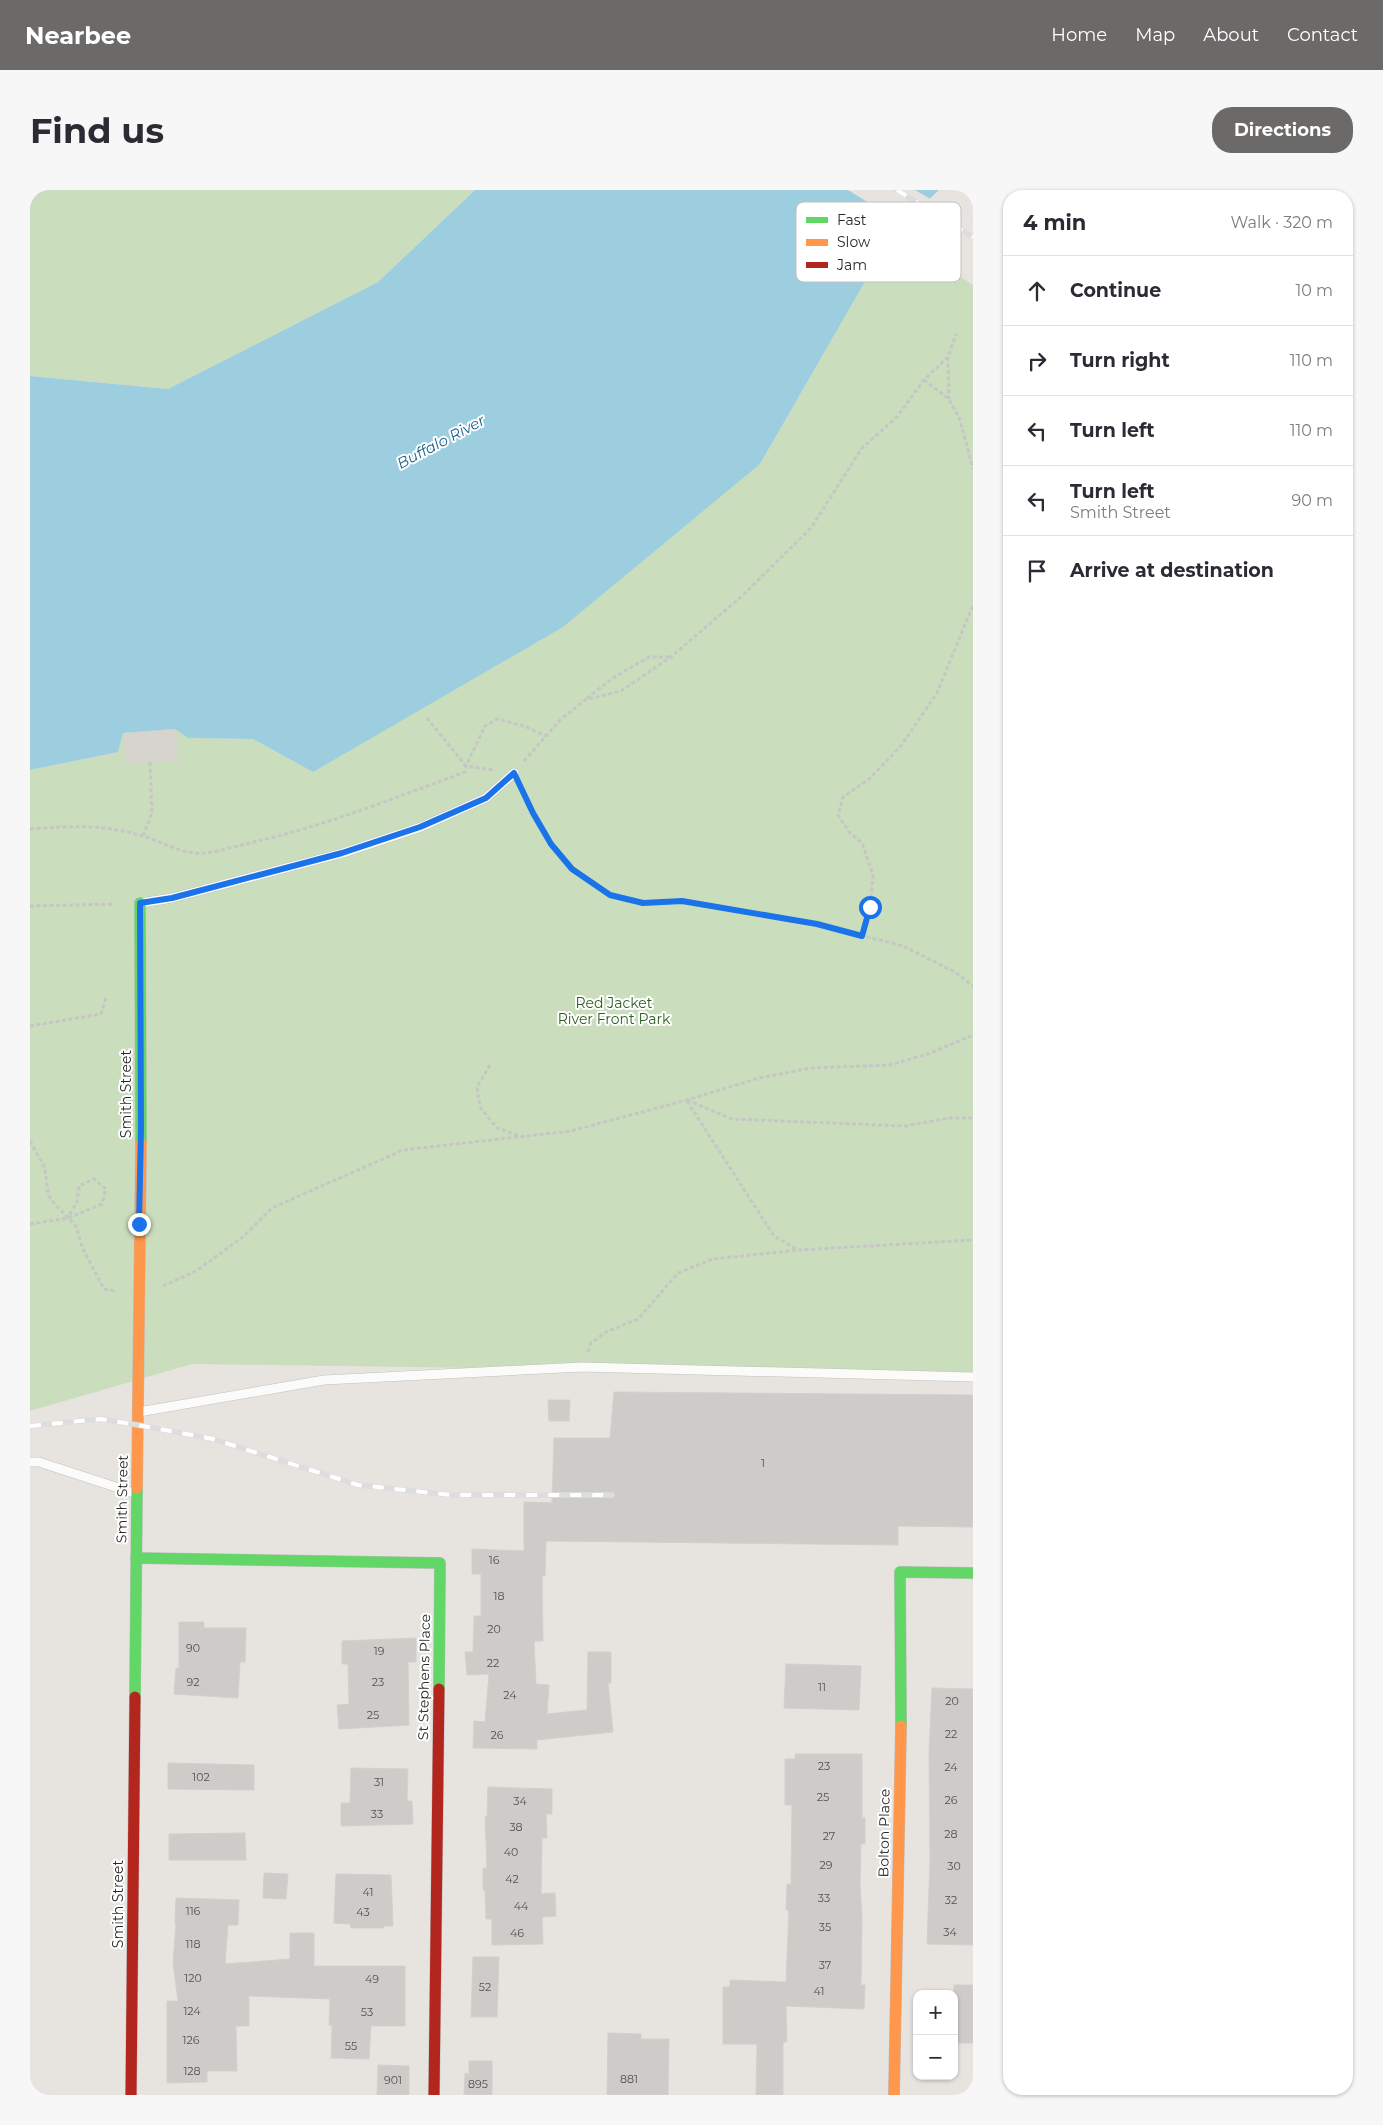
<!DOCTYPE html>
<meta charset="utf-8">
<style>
body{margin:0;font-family:Montserrat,sans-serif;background:#f7f7f7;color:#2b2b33}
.controls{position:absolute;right:15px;bottom:15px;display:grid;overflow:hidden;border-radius:10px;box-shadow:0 1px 4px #0004}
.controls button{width:45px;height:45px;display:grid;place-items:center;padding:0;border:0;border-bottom:1px solid #e1e1e2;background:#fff;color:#2b2b33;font:25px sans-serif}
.stop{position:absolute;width:15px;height:15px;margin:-11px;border:4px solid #1a73e8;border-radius:50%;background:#fff}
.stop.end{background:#1a73e8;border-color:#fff;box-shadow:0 1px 5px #0008}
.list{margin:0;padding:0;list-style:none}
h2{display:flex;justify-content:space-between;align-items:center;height:65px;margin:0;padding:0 20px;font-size:21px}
h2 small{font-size:16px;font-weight:400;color:#7c7c81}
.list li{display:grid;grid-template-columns:32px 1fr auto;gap:15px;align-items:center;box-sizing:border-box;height:70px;padding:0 20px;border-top:1px solid #e1e1e2}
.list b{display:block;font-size:19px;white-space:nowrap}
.list p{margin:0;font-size:16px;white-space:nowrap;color:#7c7c81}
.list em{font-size:16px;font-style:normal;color:#7c7c81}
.icon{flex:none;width:28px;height:28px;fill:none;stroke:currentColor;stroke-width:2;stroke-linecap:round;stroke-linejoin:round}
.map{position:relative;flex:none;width:943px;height:1905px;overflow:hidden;border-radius:20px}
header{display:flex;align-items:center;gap:30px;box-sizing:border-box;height:70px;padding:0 25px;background:#6c6a69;color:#fff}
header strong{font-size:24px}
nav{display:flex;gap:28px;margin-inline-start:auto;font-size:18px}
.intro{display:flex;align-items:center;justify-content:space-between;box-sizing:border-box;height:120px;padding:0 30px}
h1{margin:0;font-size:35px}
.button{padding:12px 22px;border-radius:20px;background:#6c6a69;color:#fff;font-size:18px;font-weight:700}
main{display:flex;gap:30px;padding:0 30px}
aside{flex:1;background:#fff;border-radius:20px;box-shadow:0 1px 4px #0004}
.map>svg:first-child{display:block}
</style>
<header>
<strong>Nearbee</strong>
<nav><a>Home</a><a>Map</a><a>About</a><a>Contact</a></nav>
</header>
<div class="intro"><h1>Find us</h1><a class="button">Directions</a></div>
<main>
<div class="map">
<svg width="943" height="1905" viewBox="0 0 943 1905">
<rect width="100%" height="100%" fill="#e7e4e0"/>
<g fill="#cadebd">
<path d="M0,0h445l-97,92 -210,107 -138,-13z"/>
<path d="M863,43l80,52v1090l-781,-11 -162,47v-641l88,-18 4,-19 54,-4 12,9 65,1 60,33 447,-308z"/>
</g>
<path fill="#d7d4d0" d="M146,539l2,31 -52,4 -4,-31z"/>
<path fill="#9ccee0" d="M445,0h464l-46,43 -133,231 -197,163 -250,145 -60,-33 -65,-1 -13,-9 -52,4 -5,19 -88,18v-394l138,13 210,-107z"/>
<path fill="#e7e4e0" d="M818,0h67l17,10 -27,25z"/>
<g fill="#ceccc9" stroke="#d2d0cc">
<path d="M584,1202l359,3v132l-75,-1v19l-352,-4 -1,35h-3l1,65h-9l2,43 13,1 -2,29 40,-4 1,-58h23v31h-3l5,49 -76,8v9l-64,-1 1,-27 11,1 4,-48 -22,1 -2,-23h8l1,-36h7v-42h-9v-25l52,2v-49l28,1 2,-65h56z"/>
<path d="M518,1210h22l-1,21h-20z"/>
<path d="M149,1432h25v6h42l-1,34h-5l-2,36 -64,-4 2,-26h3z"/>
<path d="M386,1448v24h-8l1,63 -70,4 -2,-24 12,-1 -1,-40h-6v-23z"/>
<path d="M756,1474l75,2 -2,44 -75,-2z"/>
<path d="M902,1498l41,1v256l-46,-1 3,-81 -1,-111z"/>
<path d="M765,1564h67v64h3v26h-4l-1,41 2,33 -1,67h4l-1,24 -78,-3 1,36h-4v53h-27l1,-51h-34v-57h7v-7l56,2 3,-72h-3l1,-26h4l1,-79h-7v-46h10z"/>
<path d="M138,1573l86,2v25l-86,-1z"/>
<path d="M321,1578l57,1 -1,32h5l1,23 -72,2v-23h9z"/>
<path d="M458,1597l64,2v25h-6l1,24h-5l-1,56 14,-1 1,23 -14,1 1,27 -51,1v-26h-6l-1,-29h-2v-22h4l-2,-51 2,-1z"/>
<path d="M215,1643l1,27h-77v-26z"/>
<path d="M234,1683l24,1 -2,25 -23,-1z"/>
<path d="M306,1684l55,1 2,51h-9v2h-33l-1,-4 -16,-1z"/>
<path d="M146,1708l63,2 -1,25h-10l-3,39 65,-5v-26h24v33h91v60h-34l-2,33 -38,-1 1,-33h-3l1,-26 -81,-3v30h-13l1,45h-30v11l-40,1v-82h11l-5,-38 3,-39h-1z"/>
<path d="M443,1767h26l-2,60h-26z"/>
<rect x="924" y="1795" width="19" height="58"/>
<path d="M578,1843l33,1v5h28l-1,56h-61z"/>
<path d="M439,1871h23v34h-28l1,-22 4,1z"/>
<path d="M348,1875l31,1v29h-32z"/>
</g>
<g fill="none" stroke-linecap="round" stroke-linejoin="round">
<defs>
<g id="lane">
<path d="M111,713l31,-5 171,-45 78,-26 65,-29 28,-25"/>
<path d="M109,1222l185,-32 258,-13 391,10"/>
<path d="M0,1272h9l95,31"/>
</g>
<g id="fast">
<path d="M110,713l1,240"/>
<path d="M106,1368l304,5 -1,126"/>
<path d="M105,1507l2,-209"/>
<path d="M871,1536l-1,-154 73,1"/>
</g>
<g id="slow">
<path d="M107,1298l4,-345"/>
<path d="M864,1905l7,-369"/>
</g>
<g id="jam">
<path d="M101,1905l4,-398"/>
<path d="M404,1905l5,-406"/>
</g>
</defs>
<use href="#lane" stroke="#c1c0c0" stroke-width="10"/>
<use href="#fast" stroke="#c1c0c0" stroke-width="12"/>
<use href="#slow" stroke="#c1c0c0" stroke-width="12"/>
<use href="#jam" stroke="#c1c0c0" stroke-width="12"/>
<g stroke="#c6c6c5" stroke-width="3" stroke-dasharray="4 2.5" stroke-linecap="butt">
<path d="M918,167l1,42"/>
<path d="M894,190l25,19 11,21 13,49"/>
<path d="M557,508l29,-22 33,-19h22"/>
<path d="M397,528l39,48 27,4"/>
<path d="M494,571l36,-41 25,-20 36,-9 50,-34 71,-61 69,-68 51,-80 35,-31 27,-37 24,-23 8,-23"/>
<path d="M491,598l12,25 18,31 21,25 38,26 33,8 38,-2 136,23 86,22 52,26 18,14"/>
<path d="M0,639c41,-3 73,-5 113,7 20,6 40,19 61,17 15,-1 31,-7 45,-10 74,-16 145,-45 216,-71l1,-6 19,-40 12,-7 27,7 22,10"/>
<path d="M113,646l9,-23 -2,-51"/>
<path d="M0,716l84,-2"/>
<path d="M832,746l8,-29 3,-32 -11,-32 -13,-11 -11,-17 5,-18 26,-18 31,-32 37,-54 36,-88"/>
<path d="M0,836l71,-12 5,-16"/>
<path d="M460,875l-13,22 3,20 17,21 23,8"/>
<path d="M657,910l45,19 173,7 45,-8h23"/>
<path d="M657,911l87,135 24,14"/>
<path d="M0,951l15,27 3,26 5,8 23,24 6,21 22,42 11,2"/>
<path d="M0,1034l38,-6 34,-14 4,-15 -12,-10 -15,7 -2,16 -9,15"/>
<path d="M133,1096l33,-15 48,-35 28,-28 131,-58 168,-19 116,-31 72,-22 52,-10 79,-3 38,-11 45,-19"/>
<path d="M558,1162l3,-9 15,-11 32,-13 40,-46 35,-14 85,-9 175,-10"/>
</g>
<use href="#lane" stroke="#fbfbfa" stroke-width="9"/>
<use href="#fast" stroke="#63d668" stroke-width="11"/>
<use href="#slow" stroke="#ff974d" stroke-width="11"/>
<use href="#jam" stroke="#b3261e" stroke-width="11"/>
<defs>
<g id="rail">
<path d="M867,0l76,47"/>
<path d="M0,1236l70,-7 38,6 75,14 145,46 93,10h161"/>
</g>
</defs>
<use href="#rail" stroke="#ddddde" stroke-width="5.5"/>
<use href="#rail" stroke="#fff" stroke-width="4" stroke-dasharray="11" stroke-linecap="butt"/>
</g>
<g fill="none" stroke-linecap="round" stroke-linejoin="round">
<path stroke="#1a73e8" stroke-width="6" d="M109,1034l2,-95 -1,-226 32,-5 170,-45 78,-26 66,-29 28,-25 19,40 18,31 21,25 38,26 33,8 39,-2 135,23 45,12 8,-29"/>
</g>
<g text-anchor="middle" stroke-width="4" stroke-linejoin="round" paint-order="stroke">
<g font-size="11" fill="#535252">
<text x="733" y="1277">1</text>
<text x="464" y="1374">16</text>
<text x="469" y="1410">18</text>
<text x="464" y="1443">20</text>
<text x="163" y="1462">90</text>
<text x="349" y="1465">19</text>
<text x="463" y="1477">22</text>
<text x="163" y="1496">92</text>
<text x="348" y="1496">23</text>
<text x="792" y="1501">11</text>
<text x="480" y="1509">24</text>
<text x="922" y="1515">20</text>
<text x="343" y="1529">25</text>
<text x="921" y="1548">22</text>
<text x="467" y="1549">26</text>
<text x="794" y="1580">23</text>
<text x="921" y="1581">24</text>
<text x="171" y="1591">102</text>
<text x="349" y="1596">31</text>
<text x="793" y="1611">25</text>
<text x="921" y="1614">26</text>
<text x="490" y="1615">34</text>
<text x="347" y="1628">33</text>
<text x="486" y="1641">38</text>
<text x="921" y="1648">28</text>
<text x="799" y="1650">27</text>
<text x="481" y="1666">40</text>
<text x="796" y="1679">29</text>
<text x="924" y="1680">30</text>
<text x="482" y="1693">42</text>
<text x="338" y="1706">41</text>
<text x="794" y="1712">33</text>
<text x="921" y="1714">32</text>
<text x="491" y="1720">44</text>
<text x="163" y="1725">116</text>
<text x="333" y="1726">43</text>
<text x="795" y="1741">35</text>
<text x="920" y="1746">34</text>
<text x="487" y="1747">46</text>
<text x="163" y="1758">118</text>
<text x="795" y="1779">37</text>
<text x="163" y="1792">120</text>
<text x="342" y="1793">49</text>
<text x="455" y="1801">52</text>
<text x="789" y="1805">41</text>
<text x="162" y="1825">124</text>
<text x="337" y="1826">53</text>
<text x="161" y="1854">126</text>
<text x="321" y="1860">55</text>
<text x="162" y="1885">128</text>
<text x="599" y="1893">881</text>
<text x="363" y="1894">901</text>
<text x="448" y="1898">895</text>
</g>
<g font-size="14" fill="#2e5d22" stroke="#fff">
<text x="584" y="818">Red Jacket<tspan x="584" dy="16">River Front Park</tspan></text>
</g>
<g font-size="14" fill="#292929" stroke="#fff">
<text transform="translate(96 904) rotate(-90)" y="5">Smith Street</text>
<text transform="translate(92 1309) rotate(-89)" y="5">Smith Street</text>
<text transform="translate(394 1487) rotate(-89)" y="5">St Stephens Place</text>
<text transform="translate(854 1643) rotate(-89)" y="5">Bolton Place</text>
<text transform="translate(88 1714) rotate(-90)" y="5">Smith Street</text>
</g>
<g font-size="15" font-style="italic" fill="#1d6389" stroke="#fff">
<text transform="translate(411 252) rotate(-28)" y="5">Buffalo River</text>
</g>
</g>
<rect x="766" y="12" width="165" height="80" rx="8" fill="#fff" stroke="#bfbfbf" stroke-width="1"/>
<rect x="776" y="27" width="22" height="6" fill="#63d668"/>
<rect x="776" y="49" width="22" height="7" fill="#ff974d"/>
<rect x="776" y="72" width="22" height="6" fill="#b3261e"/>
<g font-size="14" fill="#292929">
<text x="807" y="35">Fast</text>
<text x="807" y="57">Slow</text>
<text x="807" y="80">Jam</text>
</g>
</svg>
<div class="controls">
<button>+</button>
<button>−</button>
</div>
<div class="stop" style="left:840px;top:717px"></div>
<div class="stop end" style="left:109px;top:1034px"></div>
</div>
<aside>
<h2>4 min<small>Walk · 320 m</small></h2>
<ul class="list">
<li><svg class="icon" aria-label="ahead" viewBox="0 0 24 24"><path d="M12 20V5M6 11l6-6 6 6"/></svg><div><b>Continue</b></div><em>10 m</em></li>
<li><svg class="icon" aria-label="right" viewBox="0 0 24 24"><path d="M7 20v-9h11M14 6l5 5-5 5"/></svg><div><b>Turn right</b></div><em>110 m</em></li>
<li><svg class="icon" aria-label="left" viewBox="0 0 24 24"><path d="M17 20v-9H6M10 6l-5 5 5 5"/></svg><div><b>Turn left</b></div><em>110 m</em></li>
<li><svg class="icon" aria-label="left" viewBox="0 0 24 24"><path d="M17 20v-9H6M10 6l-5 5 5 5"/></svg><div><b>Turn left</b><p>Smith Street</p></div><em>90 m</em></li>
<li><svg class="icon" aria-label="arrive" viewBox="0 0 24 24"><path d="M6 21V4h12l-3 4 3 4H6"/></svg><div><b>Arrive at destination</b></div></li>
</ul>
</aside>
</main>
